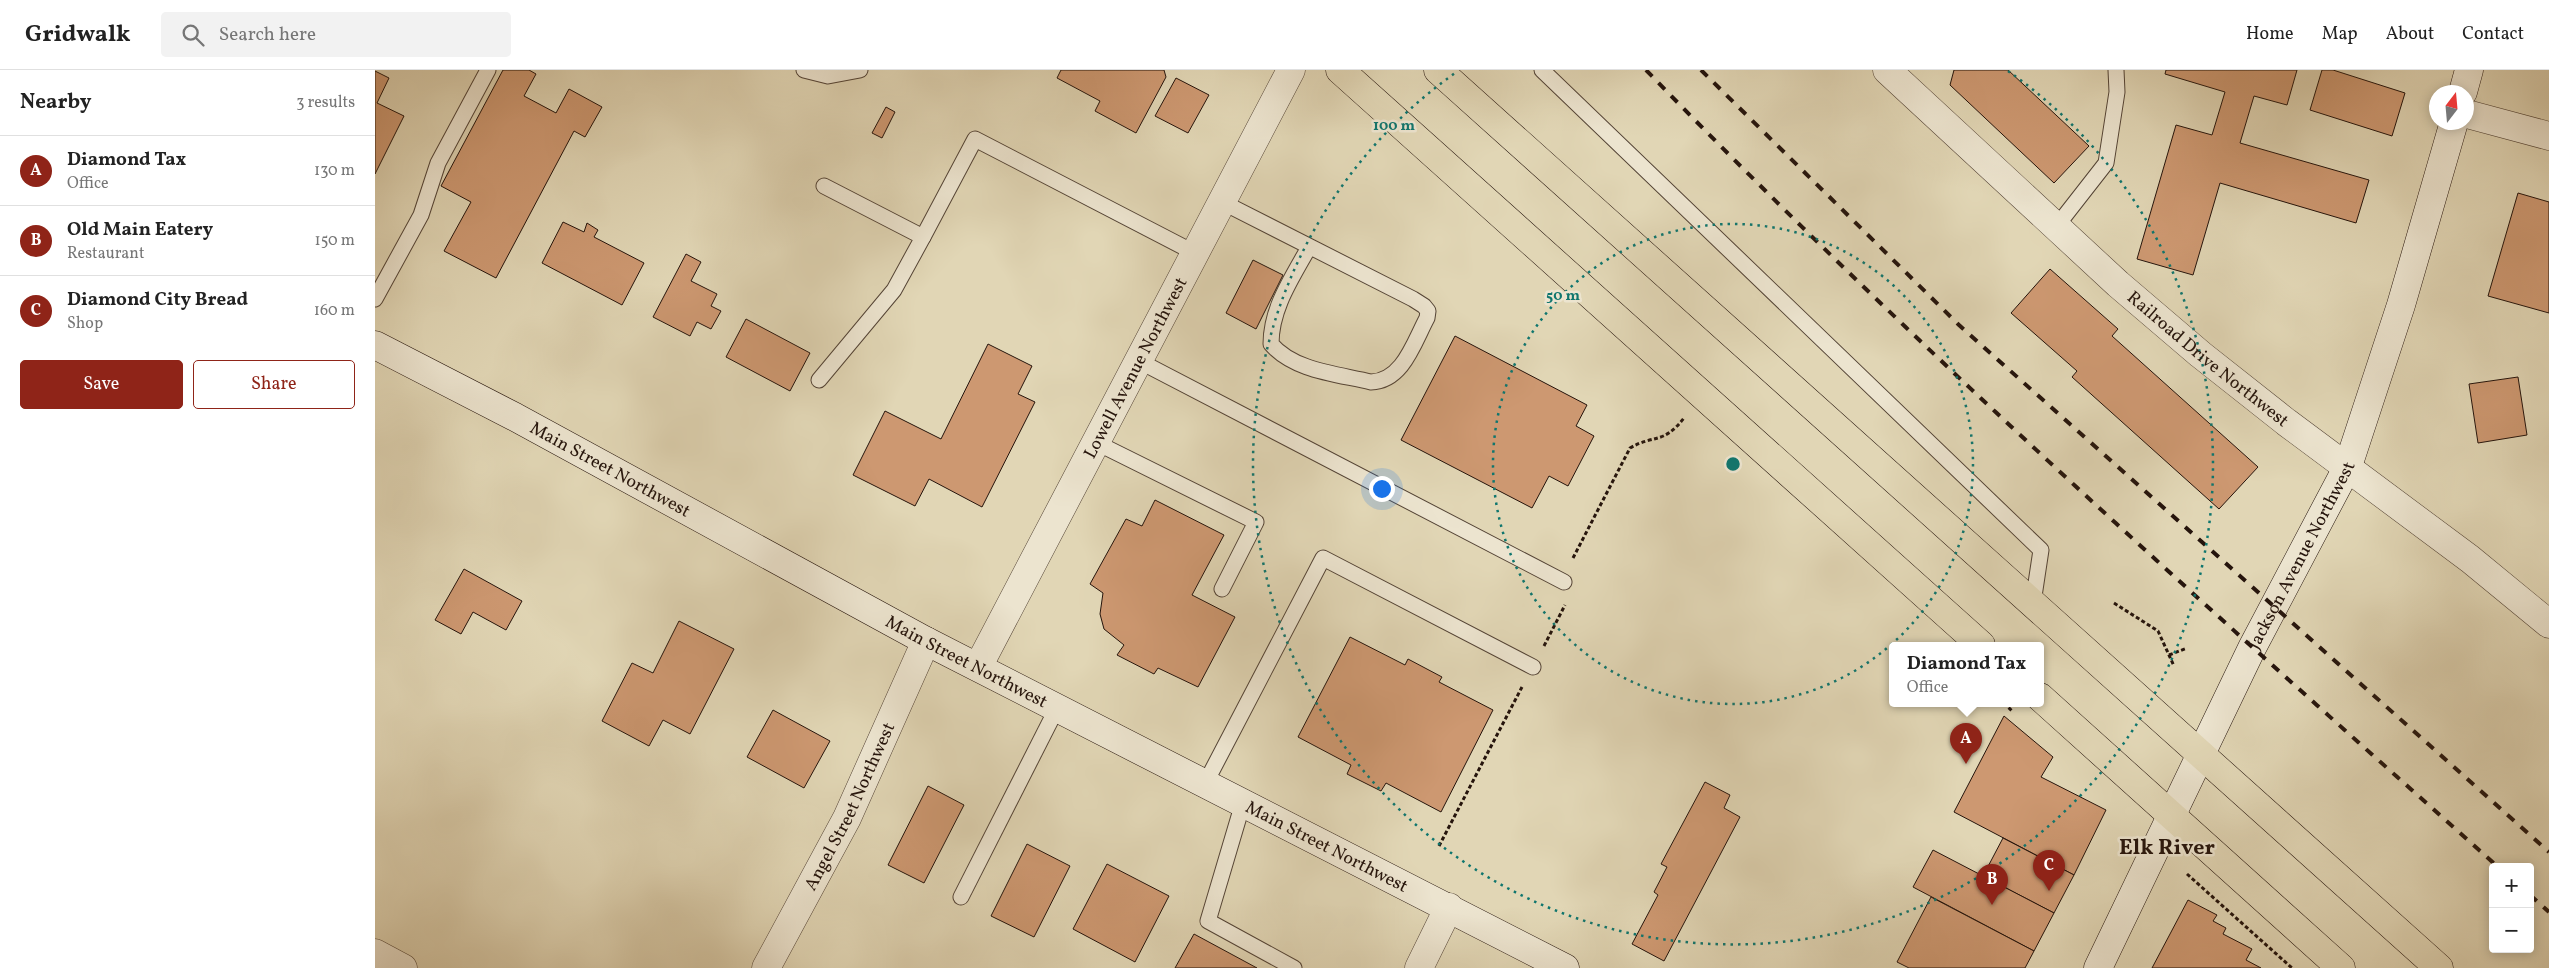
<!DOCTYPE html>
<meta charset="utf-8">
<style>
body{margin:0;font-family:Vollkorn,serif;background:#f2f2f2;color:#222}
.controls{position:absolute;right:15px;bottom:15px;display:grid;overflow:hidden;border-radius:5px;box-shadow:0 2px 12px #0003}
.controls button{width:45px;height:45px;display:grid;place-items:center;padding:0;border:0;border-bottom:1px solid #e0e0e0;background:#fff;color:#222;font:25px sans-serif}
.compass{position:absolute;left:2054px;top:15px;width:45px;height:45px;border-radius:50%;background:#fff;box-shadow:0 2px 12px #0003;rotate:16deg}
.you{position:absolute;left:1006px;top:418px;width:18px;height:18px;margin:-12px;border:4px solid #fff;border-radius:50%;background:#1a73e8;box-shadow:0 0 0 8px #1a73e833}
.badge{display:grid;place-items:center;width:32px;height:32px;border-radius:50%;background:#8f2418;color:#fff;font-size:16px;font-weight:700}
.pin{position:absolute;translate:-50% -41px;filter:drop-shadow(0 1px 2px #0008)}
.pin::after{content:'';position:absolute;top:26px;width:18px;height:15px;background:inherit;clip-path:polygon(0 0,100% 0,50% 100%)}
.popup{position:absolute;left:1514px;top:572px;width:155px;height:65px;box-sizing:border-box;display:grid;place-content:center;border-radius:5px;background:#fff;filter:drop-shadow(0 1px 4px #0005);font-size:16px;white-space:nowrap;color:#767676}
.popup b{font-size:19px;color:#222}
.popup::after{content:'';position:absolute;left:50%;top:100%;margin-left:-10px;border:10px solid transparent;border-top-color:#fff}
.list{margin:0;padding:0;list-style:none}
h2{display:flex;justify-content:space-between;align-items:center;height:65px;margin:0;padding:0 20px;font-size:21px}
h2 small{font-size:16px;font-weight:400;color:#767676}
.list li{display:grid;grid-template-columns:32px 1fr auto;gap:15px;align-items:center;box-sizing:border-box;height:70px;padding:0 20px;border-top:1px solid #e0e0e0}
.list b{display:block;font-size:19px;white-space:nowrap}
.list p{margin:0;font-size:16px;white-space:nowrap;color:#767676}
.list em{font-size:16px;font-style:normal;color:#767676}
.actions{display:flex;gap:10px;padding:15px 20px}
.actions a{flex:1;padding:11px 0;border:1px solid #8f2418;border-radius:5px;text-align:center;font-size:18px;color:#8f2418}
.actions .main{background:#8f2418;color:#fff}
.icon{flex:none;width:28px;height:28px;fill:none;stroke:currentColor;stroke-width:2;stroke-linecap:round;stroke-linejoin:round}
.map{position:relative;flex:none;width:2174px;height:898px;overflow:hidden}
header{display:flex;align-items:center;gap:30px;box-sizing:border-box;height:70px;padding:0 25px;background:#fff;border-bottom:1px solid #e0e0e0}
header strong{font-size:24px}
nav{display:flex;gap:28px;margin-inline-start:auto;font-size:18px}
.search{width:350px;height:45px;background:#f2f2f2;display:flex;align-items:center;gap:12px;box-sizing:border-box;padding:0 18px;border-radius:5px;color:#767676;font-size:19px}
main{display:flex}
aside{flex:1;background:#fff}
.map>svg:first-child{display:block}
</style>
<header>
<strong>Gridwalk</strong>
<div class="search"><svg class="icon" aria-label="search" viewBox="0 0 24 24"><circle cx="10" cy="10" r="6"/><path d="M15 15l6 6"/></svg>Search here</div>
<nav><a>Home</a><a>Map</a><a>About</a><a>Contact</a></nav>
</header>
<main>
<aside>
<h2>Nearby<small>3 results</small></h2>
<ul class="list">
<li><span class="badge">A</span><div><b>Diamond Tax</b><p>Office</p></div><em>130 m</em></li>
<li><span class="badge">B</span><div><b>Old Main Eatery</b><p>Restaurant</p></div><em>150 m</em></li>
<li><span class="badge">C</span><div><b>Diamond City Bread</b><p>Shop</p></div><em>160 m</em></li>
</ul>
<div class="actions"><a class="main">Save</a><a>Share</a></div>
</aside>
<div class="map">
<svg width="2174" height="898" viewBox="0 0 2174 898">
<rect width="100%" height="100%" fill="#e1d6b5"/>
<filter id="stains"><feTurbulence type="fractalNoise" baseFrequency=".004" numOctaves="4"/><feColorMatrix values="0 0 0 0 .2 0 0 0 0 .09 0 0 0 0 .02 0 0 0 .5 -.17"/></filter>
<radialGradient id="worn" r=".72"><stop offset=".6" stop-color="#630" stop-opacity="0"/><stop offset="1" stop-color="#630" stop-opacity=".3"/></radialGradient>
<g fill="#cd9871" stroke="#25140c">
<path d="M128,0h26l7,4 -12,22 32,17 13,-24 33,18 -17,30 -11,-6 -78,147 -52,-27 27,-49 -30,-16z"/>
<path d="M686,0h103l2,7 -30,56 -41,-22 5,-10 -43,-23z"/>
<path d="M1579,0h54l81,76 -35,37 -104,-98z"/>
<path d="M1791,0h131l-10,35 -33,-9 -14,47 129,37 -13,43 -136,-40 -27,92 -56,-16 39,-134 36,10 13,-43 -60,-18z"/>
<path d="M1947,0h11l72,23 -13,43 -82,-26z"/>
<path d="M0,1l14,7 -12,25 27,13 -29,58z"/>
<path d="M801,8l33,17 -21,38 -33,-17z"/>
<path d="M511,37l9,5 -13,26 -10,-5z"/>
<path d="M2143,123l31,9v111l-61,-17z"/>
<path d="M188,152l21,10 3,-9 11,7 -4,7 50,26 -22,42 -80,-42z"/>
<path d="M311,184l15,8 -10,19 26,13 -6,12 10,5 -10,18 -14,-7 -7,14 -37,-19z"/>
<path d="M878,190l30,15 -27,54 -30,-16z"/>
<path d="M1675,199l68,60 -6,7 146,131 -39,42 -147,-132 5,-6 -66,-58z"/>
<path d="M371,249l64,34 -20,38 -64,-34z"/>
<path d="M1080,266l132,69 -11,21 18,10 -26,50 -19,-10 -17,32 -131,-68z"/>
<path d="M613,274l44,22 -14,28 17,8 -53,105 -53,-28 -14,27 -62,-31 32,-64 56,28z"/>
<path d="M2143,307l9,58 -49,8 -9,-59z"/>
<path d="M780,430l69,35 -32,60 43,22 -37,70 -40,-19 -4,6 -37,-19 7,-10 -20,-16 -4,-15 3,-21 -13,-9 36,-65 16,7z"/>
<path d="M89,499l58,32 -16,29 -33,-18 -12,22 -26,-14z"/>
<path d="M304,551l55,28 -44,85 -27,-14 -14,26 -47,-25 30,-58 21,10z"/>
<path d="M975,567l55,28 3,-6 34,18 -3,5 54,28 -52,102 -55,-29 -5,8 -34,-17 4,-9 -53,-28z"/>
<path d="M398,640l57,31 -26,47 -57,-31z"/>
<path d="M1629,646l49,41 -12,20 65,33 -32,65 -120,-63z"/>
<path d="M1330,712l25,13 -6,13 16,9 -76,144 -32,-17 26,-49 -4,-3 13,-25 -6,-3z"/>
<path d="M553,716l36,19 -40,78 -36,-18z"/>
<path d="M1628,768l71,37 -20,38 -71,-37z"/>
<path d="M652,774l43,22 -36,71 -43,-21z"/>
<path d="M1558,780l121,63 -20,38 -121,-64z"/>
<path d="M732,794l62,32 -34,66 -62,-33z"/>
<path d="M1556,827l103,54 -9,17h-116l-12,-6z"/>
<path d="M1813,830l29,15 -4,6 13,7 -3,6 29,15 -6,11 15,8h-109z"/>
<path d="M819,864l63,34h-82z"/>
</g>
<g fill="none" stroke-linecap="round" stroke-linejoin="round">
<defs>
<g id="lane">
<path d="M429,0l24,6 32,-6"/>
<path d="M1167,0l499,480 -8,53"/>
<path d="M847,132l191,97 11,7 4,5 -1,7c-13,24 -24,63 -56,64 -33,-8 -77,-11 -100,-38 0,-36 21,-66 38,-97"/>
<path d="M1681,157l50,-64 11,-71 -1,-22"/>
<path d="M548,167l52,-98 220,114"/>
<path d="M0,229l46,-84 17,-52 50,-93"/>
<path d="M764,291l425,221"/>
<path d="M444,310l75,-90 29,-53 -99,-51"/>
<path d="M722,373l159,79 -34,67"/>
<path d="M830,714l118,-226 210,109"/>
<path d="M868,733l-35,118 86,47"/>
<path d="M586,827l96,-189"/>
</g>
<g id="street">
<path id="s1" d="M1512,0l231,214 82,70 86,68 184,137 79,65"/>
<path d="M2092,44l82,22"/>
<path id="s2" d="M603,597l313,-597"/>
<path d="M0,883l28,15"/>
<path id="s3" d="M391,898l81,-150 79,-177"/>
<path d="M1044,898l30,-61"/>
</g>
<g id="secondary">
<path d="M2088,22l6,-22"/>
<path id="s4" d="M0,275l140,72 411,224 639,327"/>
<path id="s5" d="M1723,898l154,-320 96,-182 53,-161 53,-183"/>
</g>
<g id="highway">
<path d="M965,0l641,575"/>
<path d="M1063,0l1001,898"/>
<path d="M1665,627l301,271"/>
</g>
</defs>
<use href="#lane" stroke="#544436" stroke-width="17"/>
<use href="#street" stroke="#544436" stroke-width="29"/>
<use href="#secondary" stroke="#25140c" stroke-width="29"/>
<use href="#highway" stroke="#25140c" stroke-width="29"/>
<g stroke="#25140c" stroke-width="3" stroke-dasharray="4 2.5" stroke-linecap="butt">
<path d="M1198,488l57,-110c24,-14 33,-3 54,-30"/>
<path d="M1739,533l44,28 16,35"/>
<path d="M1169,576l21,-41"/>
<path d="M1794,585l18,-7"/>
<path d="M1629,633l8,8"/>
<path d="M1064,776l83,-159"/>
<path d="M1812,804l105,94"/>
</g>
<use href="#lane" stroke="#ece4cf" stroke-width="15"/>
<use href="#street" stroke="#ece4cf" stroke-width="28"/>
<use href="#secondary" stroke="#ece4cf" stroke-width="28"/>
<use href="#highway" stroke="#e1d6b5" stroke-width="28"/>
<g stroke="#25140c" stroke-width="4" stroke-dasharray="9 9" stroke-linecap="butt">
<path d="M1271,0c271,280 562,538 852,797"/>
<path d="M1326,0l258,255 590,527"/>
<path d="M2155,825l19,17"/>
</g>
</g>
<g fill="none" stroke="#0f766e" stroke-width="2.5" stroke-dasharray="2.5 5">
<circle cx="1358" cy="394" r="240"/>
<path d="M1633 1A480 480 0 1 1 1083 1"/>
</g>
<g text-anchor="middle" stroke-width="5" stroke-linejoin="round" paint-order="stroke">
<g font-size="18" fill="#25140c" stroke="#ece4cf">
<text dy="6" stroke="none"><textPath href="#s1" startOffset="432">Railroad Drive Northwest</textPath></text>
<text dy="6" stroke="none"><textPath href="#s2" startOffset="338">Lowell Avenue Northwest</textPath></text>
<text dy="6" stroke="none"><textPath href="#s4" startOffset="266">Main Street Northwest</textPath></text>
<text dy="6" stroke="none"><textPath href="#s5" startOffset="460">Jackson Avenue Northwest</textPath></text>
<text dy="6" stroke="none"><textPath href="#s4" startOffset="671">Main Street Northwest</textPath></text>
<text dy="6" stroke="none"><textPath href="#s3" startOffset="182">Angel Street Northwest</textPath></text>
<text dy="6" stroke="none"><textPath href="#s4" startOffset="1076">Main Street Northwest</textPath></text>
</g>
<g font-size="22" font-weight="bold" fill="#25140c" stroke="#ece4cf">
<text x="1792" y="784">Elk River</text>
</g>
</g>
<circle cx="1358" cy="394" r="8" fill="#0f766e" stroke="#ece4cf" stroke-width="2.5"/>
<g font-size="15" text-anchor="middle" font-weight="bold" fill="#0f766e" stroke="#ece4cf" stroke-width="5" stroke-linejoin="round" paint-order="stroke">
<text x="1019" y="60">100 m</text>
<text x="1188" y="230">50 m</text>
</g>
<rect width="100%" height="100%" filter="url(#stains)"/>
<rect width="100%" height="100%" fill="url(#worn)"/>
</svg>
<div class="controls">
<button>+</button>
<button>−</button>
</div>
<svg class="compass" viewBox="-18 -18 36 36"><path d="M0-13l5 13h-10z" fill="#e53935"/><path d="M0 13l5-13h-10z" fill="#767676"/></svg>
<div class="you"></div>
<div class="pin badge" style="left:1591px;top:694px">A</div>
<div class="popup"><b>Diamond Tax</b>Office</div>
<div class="pin badge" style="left:1617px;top:835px">B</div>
<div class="pin badge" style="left:1674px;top:821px">C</div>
</div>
</main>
